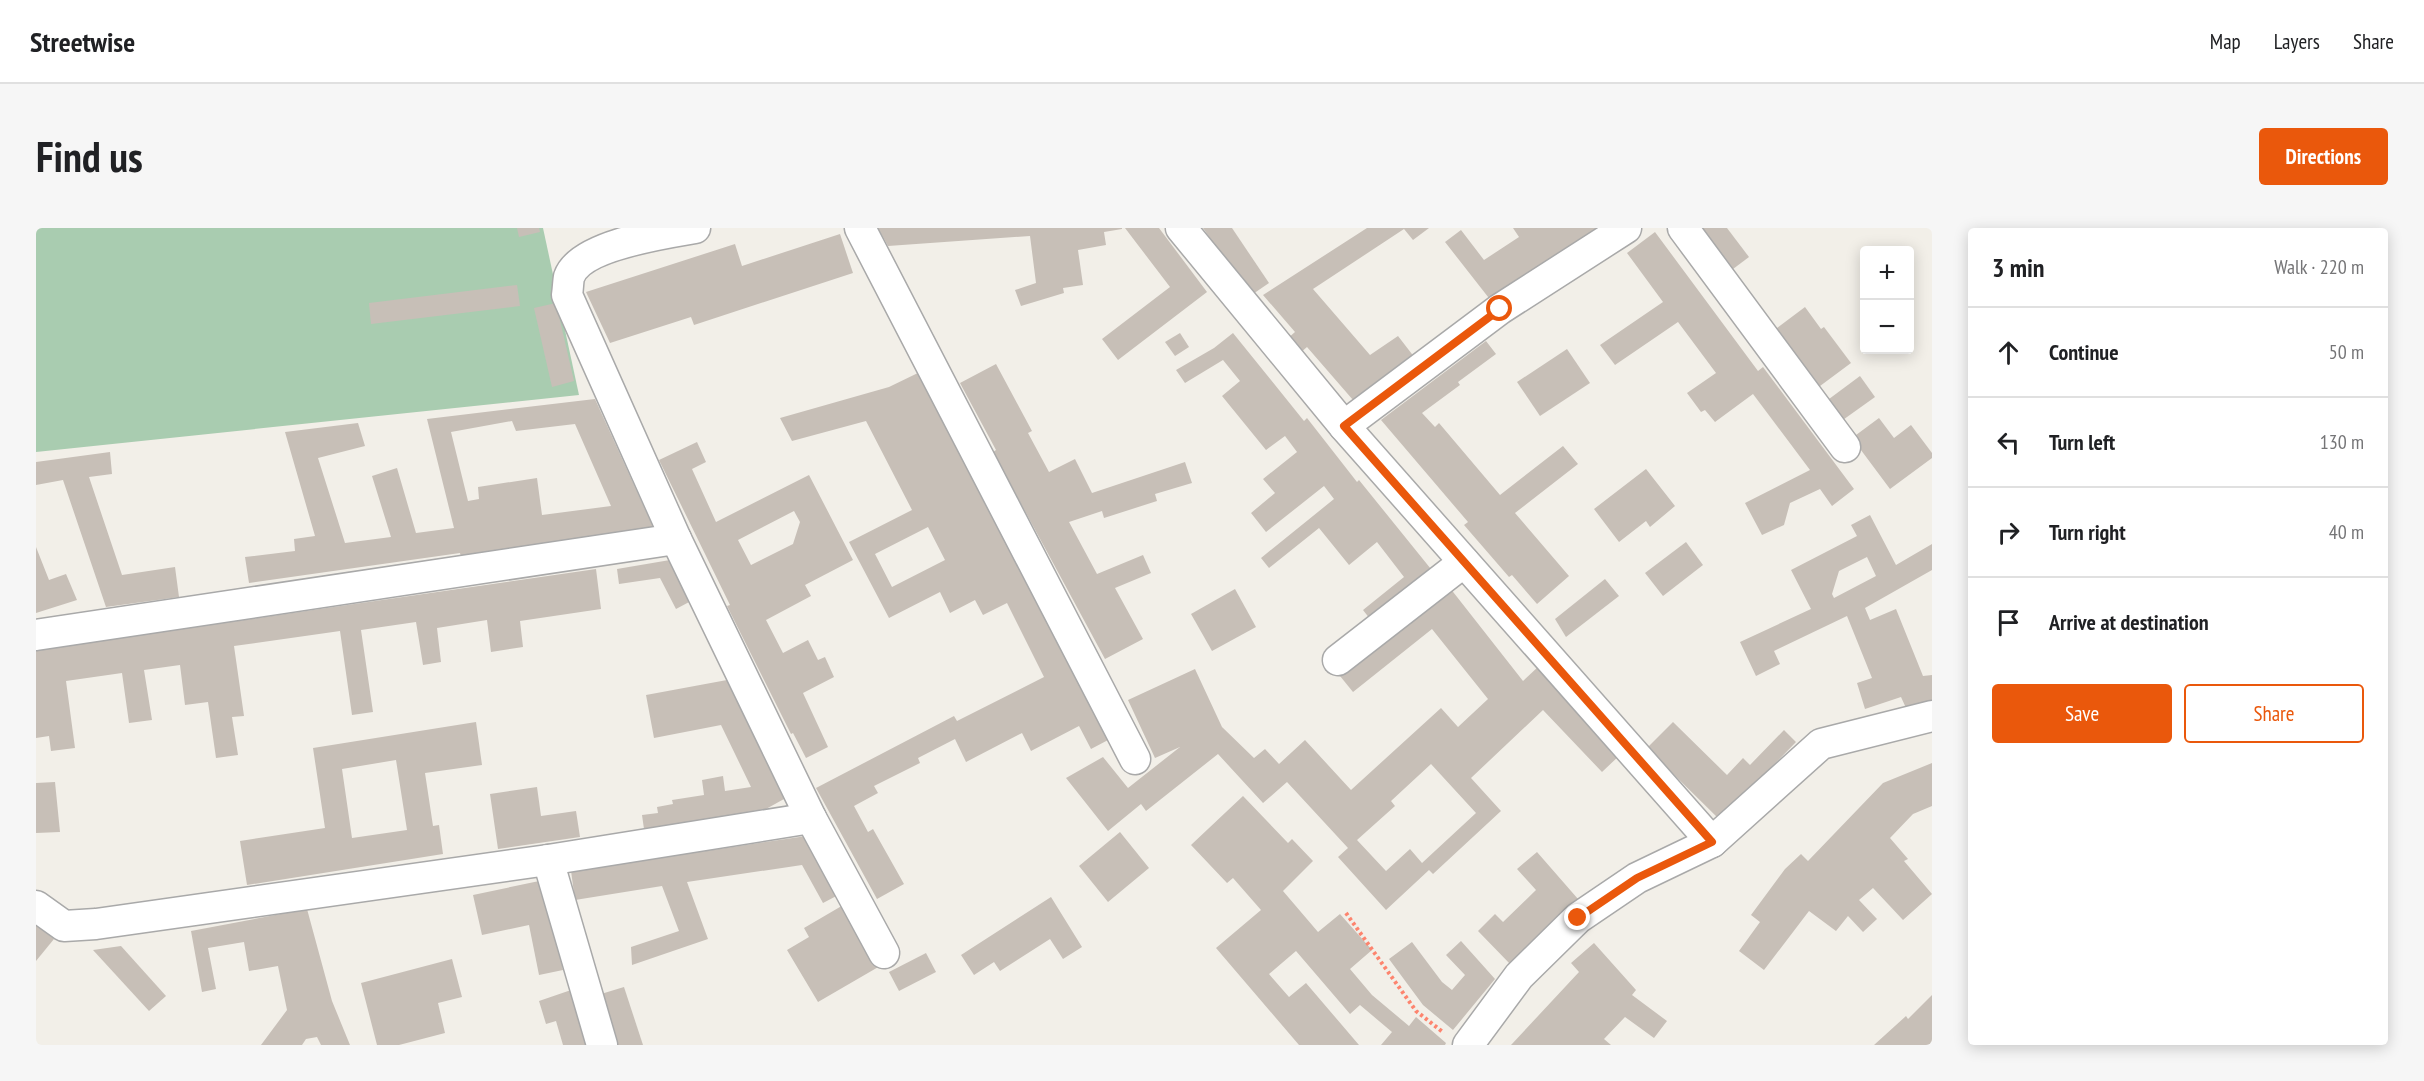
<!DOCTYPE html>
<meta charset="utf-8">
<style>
body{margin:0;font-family:"PT Sans Narrow",sans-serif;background:#f6f6f6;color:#202124}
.controls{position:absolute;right:18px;top:18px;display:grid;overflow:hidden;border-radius:6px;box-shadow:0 3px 15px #0003}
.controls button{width:54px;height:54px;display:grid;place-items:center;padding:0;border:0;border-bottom:2px solid #e0e0e0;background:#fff;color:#202124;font:30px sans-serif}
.stop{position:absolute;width:18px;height:18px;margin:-14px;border:4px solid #ea580c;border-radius:50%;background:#fff}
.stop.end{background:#ea580c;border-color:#fff;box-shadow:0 2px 6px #0008}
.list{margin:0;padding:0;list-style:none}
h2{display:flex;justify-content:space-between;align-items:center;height:78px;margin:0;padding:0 24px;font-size:26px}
h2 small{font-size:20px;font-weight:400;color:#757577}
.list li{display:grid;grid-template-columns:39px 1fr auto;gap:18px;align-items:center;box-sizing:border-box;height:90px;padding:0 24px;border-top:2px solid #e0e0e0}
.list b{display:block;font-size:22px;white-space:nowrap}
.list em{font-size:20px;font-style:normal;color:#757577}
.actions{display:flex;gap:12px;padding:18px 24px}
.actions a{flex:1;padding:14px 0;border:2px solid #ea580c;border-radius:6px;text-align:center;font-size:21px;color:#ea580c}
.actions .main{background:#ea580c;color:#fff}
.icon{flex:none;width:33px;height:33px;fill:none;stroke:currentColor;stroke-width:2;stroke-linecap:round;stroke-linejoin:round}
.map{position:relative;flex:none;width:1896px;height:817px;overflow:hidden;border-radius:6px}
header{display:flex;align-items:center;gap:36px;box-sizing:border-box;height:84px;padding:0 30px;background:#fff;border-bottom:2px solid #e0e0e0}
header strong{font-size:28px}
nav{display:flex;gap:33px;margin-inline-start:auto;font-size:21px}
.intro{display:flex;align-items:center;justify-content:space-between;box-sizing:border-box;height:144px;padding:0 36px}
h1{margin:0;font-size:42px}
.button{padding:15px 27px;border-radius:6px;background:#ea580c;color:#fff;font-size:21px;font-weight:700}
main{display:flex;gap:36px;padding:0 36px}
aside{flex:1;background:#fff;border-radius:6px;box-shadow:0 3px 15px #0003}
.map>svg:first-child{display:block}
</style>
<header>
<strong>Streetwise</strong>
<nav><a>Map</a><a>Layers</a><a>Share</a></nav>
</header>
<div class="intro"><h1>Find us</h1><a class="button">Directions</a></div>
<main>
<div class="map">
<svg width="1896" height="817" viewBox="0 0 1896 817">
<rect width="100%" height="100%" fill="#f2efe8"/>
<path fill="#a9ccb0" d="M0,0h507l36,167 -543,57z"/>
<g fill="#c7bfb7" fill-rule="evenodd">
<path d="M481,0h22l1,4 -21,5z"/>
<path d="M842,0h244v1l-18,3 2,13 -28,5 5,35 -20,3 1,5 -43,13 -6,-16 21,-7 -6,-47 -142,10z"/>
<path d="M1089,0h34l48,64 -89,68 -16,-21 68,-52z"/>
<path d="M1167,0h29l37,55 -19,13z"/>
<path d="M1331,0h62l-16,12 -9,-11 -91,60 57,66 28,-19 17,22 -62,42 -46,-53 -8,7 -12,-15 8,-7 -32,-37z"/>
<path d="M1477,0h94l-115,74 -47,-60 16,-12 23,30 35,-23z"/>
<path d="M1663,0h28l22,29 -20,15z"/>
<path d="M1619,4l103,139 5,-4 91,122 -22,17 -12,-17 -30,14 -6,22 -22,10 -17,-32 65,-33 -57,-76 -38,28 -10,-12 -4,2 -14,-19 29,-20 -38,-51 -63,43 -15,-20 63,-43 -36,-49z"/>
<path d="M804,6l13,39 -159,52 -3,-8 -81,26 -24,-51 149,-48 7,22z"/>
<path d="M481,57l3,21 -149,18 -2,-21z"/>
<path d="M520,75l18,78 -22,6 -18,-79z"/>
<path d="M1769,79l16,22 3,-2 27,36 -35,26 -43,-58z"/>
<path d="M1144,105l9,14 -14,9 -10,-14z"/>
<path d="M1197,105l71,88 3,-3 50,64 2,-2 80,99 -62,49 -14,-18 41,-33 -27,-35 -28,23 -30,-37 -50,40 -8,-10 73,-59 -10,-13 -58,46 -15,-19 24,-20 -12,-14 34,-27 -12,-16 -19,14 -44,-54 18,-15 -17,-21 -38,23 -9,-13 38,-22z"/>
<path d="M1450,113l10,13 -38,28 2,3 -38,28 13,14 4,-4 61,72 63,-49 15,18 -63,49 54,63 -32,28 -25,-29 -3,2 -45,-52 4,-3 -87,-102z"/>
<path d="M1531,121l23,34 -50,33 -23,-34z"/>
<path d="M960,136l36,67 -4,2 21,39 26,-13 17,34 93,-31 7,21 -37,11 2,7 -53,17 -2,-7 -33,11 28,52 46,-19 8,18 -36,15 28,51 -38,20 -112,-207 3,-2 -36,-67z"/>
<path d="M886,143l188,368 -19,10 -12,-23 -48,25 -9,-18 -56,29 -11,-23 -37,19 2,5 -46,23 4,7 -24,13 14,26 5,-3 31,55 -27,15 -61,-111 138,-72 3,5 87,-44 -37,-74 -24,12 -8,-15 -25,13 -10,-21 -51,26 -40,-76 63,-32 -46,-89 -74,20 -12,-23 109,-31zM892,299l17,33 -53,27 -17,-33z"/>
<path d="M1824,148l15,21 -35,25 -15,-20z"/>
<path d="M559,171l59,130 -193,28 -1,-4 -211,30 -4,-26 50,-6 -1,-12 21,-3 -30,-104 73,-9 7,23 -47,12 27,85 46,-6 -19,-61 25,-8 19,65 38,-5 -27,-109zM476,193l4,10 59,-7 36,82 -69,9 -5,-37 -59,9 1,12 -11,2 -17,-69z"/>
<path d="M1843,190l15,20 17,-13 21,28v5l-42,31 -38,-51z"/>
<path d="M661,214l9,20 -14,7 24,53 93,-47 44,85 -48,25 6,11 -45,24 17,33 25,-13 10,20 7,-3 9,20 -31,16 25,54 -22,11 -13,-25 -2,1 -64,-128 3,-1 -71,-145zM758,283l6,11 -7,22 -42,21 -13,-25z"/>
<path d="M74,224l2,22 -23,3 33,98 53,-8 4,30 -73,10 -43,-127 -27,5v-23z"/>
<path d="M1610,241l29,37 -25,21 -4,-6 -27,21 -25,-33z"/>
<path d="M1834,287l26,50 36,-21v26l-67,38 5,12 26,-11 27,67 9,-1v29l-26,4 -5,-11 -36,12 -8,-26 15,-5 -25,-62 -73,35 6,13 -24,12 -16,-34 71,-33 -20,-39 66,-34 -6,-11zM1831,329l9,19 -42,22 -2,-4 7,-23z"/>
<path d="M1650,314l17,23 -40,31 -18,-23z"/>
<path d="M0,319l13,33 17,-6 11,26 -41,13z"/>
<path d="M634,332l21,41 -15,8 -16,-31 -41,6 -2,-15z"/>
<path d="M560,341l5,40 -81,12 3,26 -32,5 -4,-32 -50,8 4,34 -18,3 -7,-43 -55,8 12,82 -21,3 -12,-84 -106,15 10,70 -12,1 6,38 -22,3 -8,-56 -23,3 -5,-40 -36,5 8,50 -23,3 -7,-50 -56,8 9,67 -24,3 -2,-15 -13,2v-88z"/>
<path d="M1569,351l14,17 -53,41 -11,-18z"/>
<path d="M1414,360l73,93 16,-15 82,88 -19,18 -59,-62 -72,68 30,33 -68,63 -4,-4 -43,40 -48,-53 10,-9 -61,-66 -24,21 -45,-49 -72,57 -5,-7 -33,27 -42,-53 37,-21 25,31 52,-41 -25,11 -27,-58 67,-31 27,58 32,31 11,-9 14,15 26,-24 46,50 90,-82 17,19 30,-28 -56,-70 -79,63 -13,-16zM1395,536l45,49 -54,50 -12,-14 -24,22 -29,-31 38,-34 -4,-5z"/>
<path d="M1199,361l21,38 -44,24 -21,-37z"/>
<path d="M691,452l57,119 -18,10 -122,20 -2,-14 16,-2 -1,-6 16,-3 -1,-4 32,-5 -2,-15 21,-4 2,15 26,-4 -30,-62 -67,13 -8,-43z"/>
<path d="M440,494l6,43 -57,8 8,53 6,-1 4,29 -196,31 -7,-44 85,-13 -12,-80zM360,532l11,70 -55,8 -10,-69z"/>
<path d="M1637,494l54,53 16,-17 7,7 34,-35 12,12 -76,78 -73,-72z"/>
<path d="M1896,535v43l-19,8 -23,24 18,21 -4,2 28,33 -29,26 -30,-32 -14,12 18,19 -14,13 -15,-16 -12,15 -27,-20 -45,59 -25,-19 21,-29 -9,-7 34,-46 16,-15 7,7 75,-78z"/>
<path d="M19,554l5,50 -24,1v-50z"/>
<path d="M501,559l4,29 35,-5 4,26 -82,12 -8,-55z"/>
<path d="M1207,568l45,47 4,-4 21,22 -30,30 35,41 22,-18 32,36 -22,19 22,26 37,31 7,-9 30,26 -1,2h-64l11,-13 -32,-27 -10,9 -54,-63 -27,23 20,23 17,-14 53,62h-60l-83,-97 45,-38 -28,-32 -6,5 -36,-38z"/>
<path d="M1084,604l29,36 -41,34 -29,-36z"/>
<path d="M777,607l31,57 -21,11 -21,-38 -115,17 21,57 -76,26 -1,-18 48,-16 -17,-45 -87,14 -4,-29z"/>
<path d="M1501,624l41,47 -67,66 -33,-34 17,-17 8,8 33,-32 -19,-21z"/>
<path d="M508,652l19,90 -24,5 -10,-50 -47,10 -9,-40z"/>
<path d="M1015,669l31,50 -19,12 -13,-20 -50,32 -6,-9 -20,13 -13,-20z"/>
<path d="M809,676l35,62 -62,36 -31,-52 22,-13 -5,-9z"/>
<path d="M271,681l25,92 18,44h-29l-4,-8 -11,2 -4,6h-41l26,-35 -9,-44 -29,5 -5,-29 -36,6 8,41 -14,3 -11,-61z"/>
<path d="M0,696l18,15 -18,22z"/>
<path d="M1425,713l34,38 -42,51 -30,-25 -34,-46 23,-17 30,40 10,8 13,-15 -19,-20z"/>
<path d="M1558,715l42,47 -4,5 35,26 -13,17 -29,-21 -21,22 7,6h-100l68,-73 -8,-9z"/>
<path d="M85,718l45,50 -17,15 -56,-61z"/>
<path d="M890,725l10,19 -37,19 -10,-19z"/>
<path d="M416,731l10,38 -24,6 7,30 -46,12h-22l-16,-62z"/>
<path d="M588,759l19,58h-26l-16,-51z"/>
<path d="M538,761l18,56h-29l-7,-24 -10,3 -7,-23z"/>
<path d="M1896,767v50h-58l32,-29 2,3z"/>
</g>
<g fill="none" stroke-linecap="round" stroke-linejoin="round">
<defs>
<g id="minor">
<path d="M824,0l275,531"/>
<path d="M1145,0l163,198 156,-117 126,-81"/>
<path d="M1647,0l162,219"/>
<path d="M1308,198l368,416"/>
<path d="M0,407l640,-96"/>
<path d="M1302,432l126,-98"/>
<path d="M775,590l73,135"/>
<path d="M512,632l54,185"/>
<path d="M0,678l28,20 32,-2 452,-64 263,-42 -135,-279 -109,-244c1,-6 1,-13 2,-18 11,-32 97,-44 126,-49"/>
<path d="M1432,817l51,-69 59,-58 59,-40 75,-36 109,-98 111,-28"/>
</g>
</defs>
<use href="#minor" stroke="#a9a9a9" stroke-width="33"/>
<path stroke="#fd846e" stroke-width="4" stroke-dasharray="3 3" stroke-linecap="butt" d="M1310,685l70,98 28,22"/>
<use href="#minor" stroke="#fff" stroke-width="30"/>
</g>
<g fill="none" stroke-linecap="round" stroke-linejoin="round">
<path stroke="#ea580c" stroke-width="8" d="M1464,81l-156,117 368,416 -75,36 -59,40"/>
</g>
</svg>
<div class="controls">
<button>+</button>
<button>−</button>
</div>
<div class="stop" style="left:1464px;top:81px"></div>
<div class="stop end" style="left:1542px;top:690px"></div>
</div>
<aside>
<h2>3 min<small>Walk · 220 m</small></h2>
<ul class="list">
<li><svg class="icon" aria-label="ahead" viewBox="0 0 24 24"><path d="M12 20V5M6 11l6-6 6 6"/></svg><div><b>Continue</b></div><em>50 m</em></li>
<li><svg class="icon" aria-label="left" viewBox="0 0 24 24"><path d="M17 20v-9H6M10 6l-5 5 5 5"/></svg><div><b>Turn left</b></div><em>130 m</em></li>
<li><svg class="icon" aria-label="right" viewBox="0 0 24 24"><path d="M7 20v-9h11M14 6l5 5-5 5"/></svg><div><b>Turn right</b></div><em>40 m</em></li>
<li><svg class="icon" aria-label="arrive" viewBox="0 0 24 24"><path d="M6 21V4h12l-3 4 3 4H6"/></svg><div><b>Arrive at destination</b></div></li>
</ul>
<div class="actions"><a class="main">Save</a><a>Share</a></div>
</aside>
</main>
